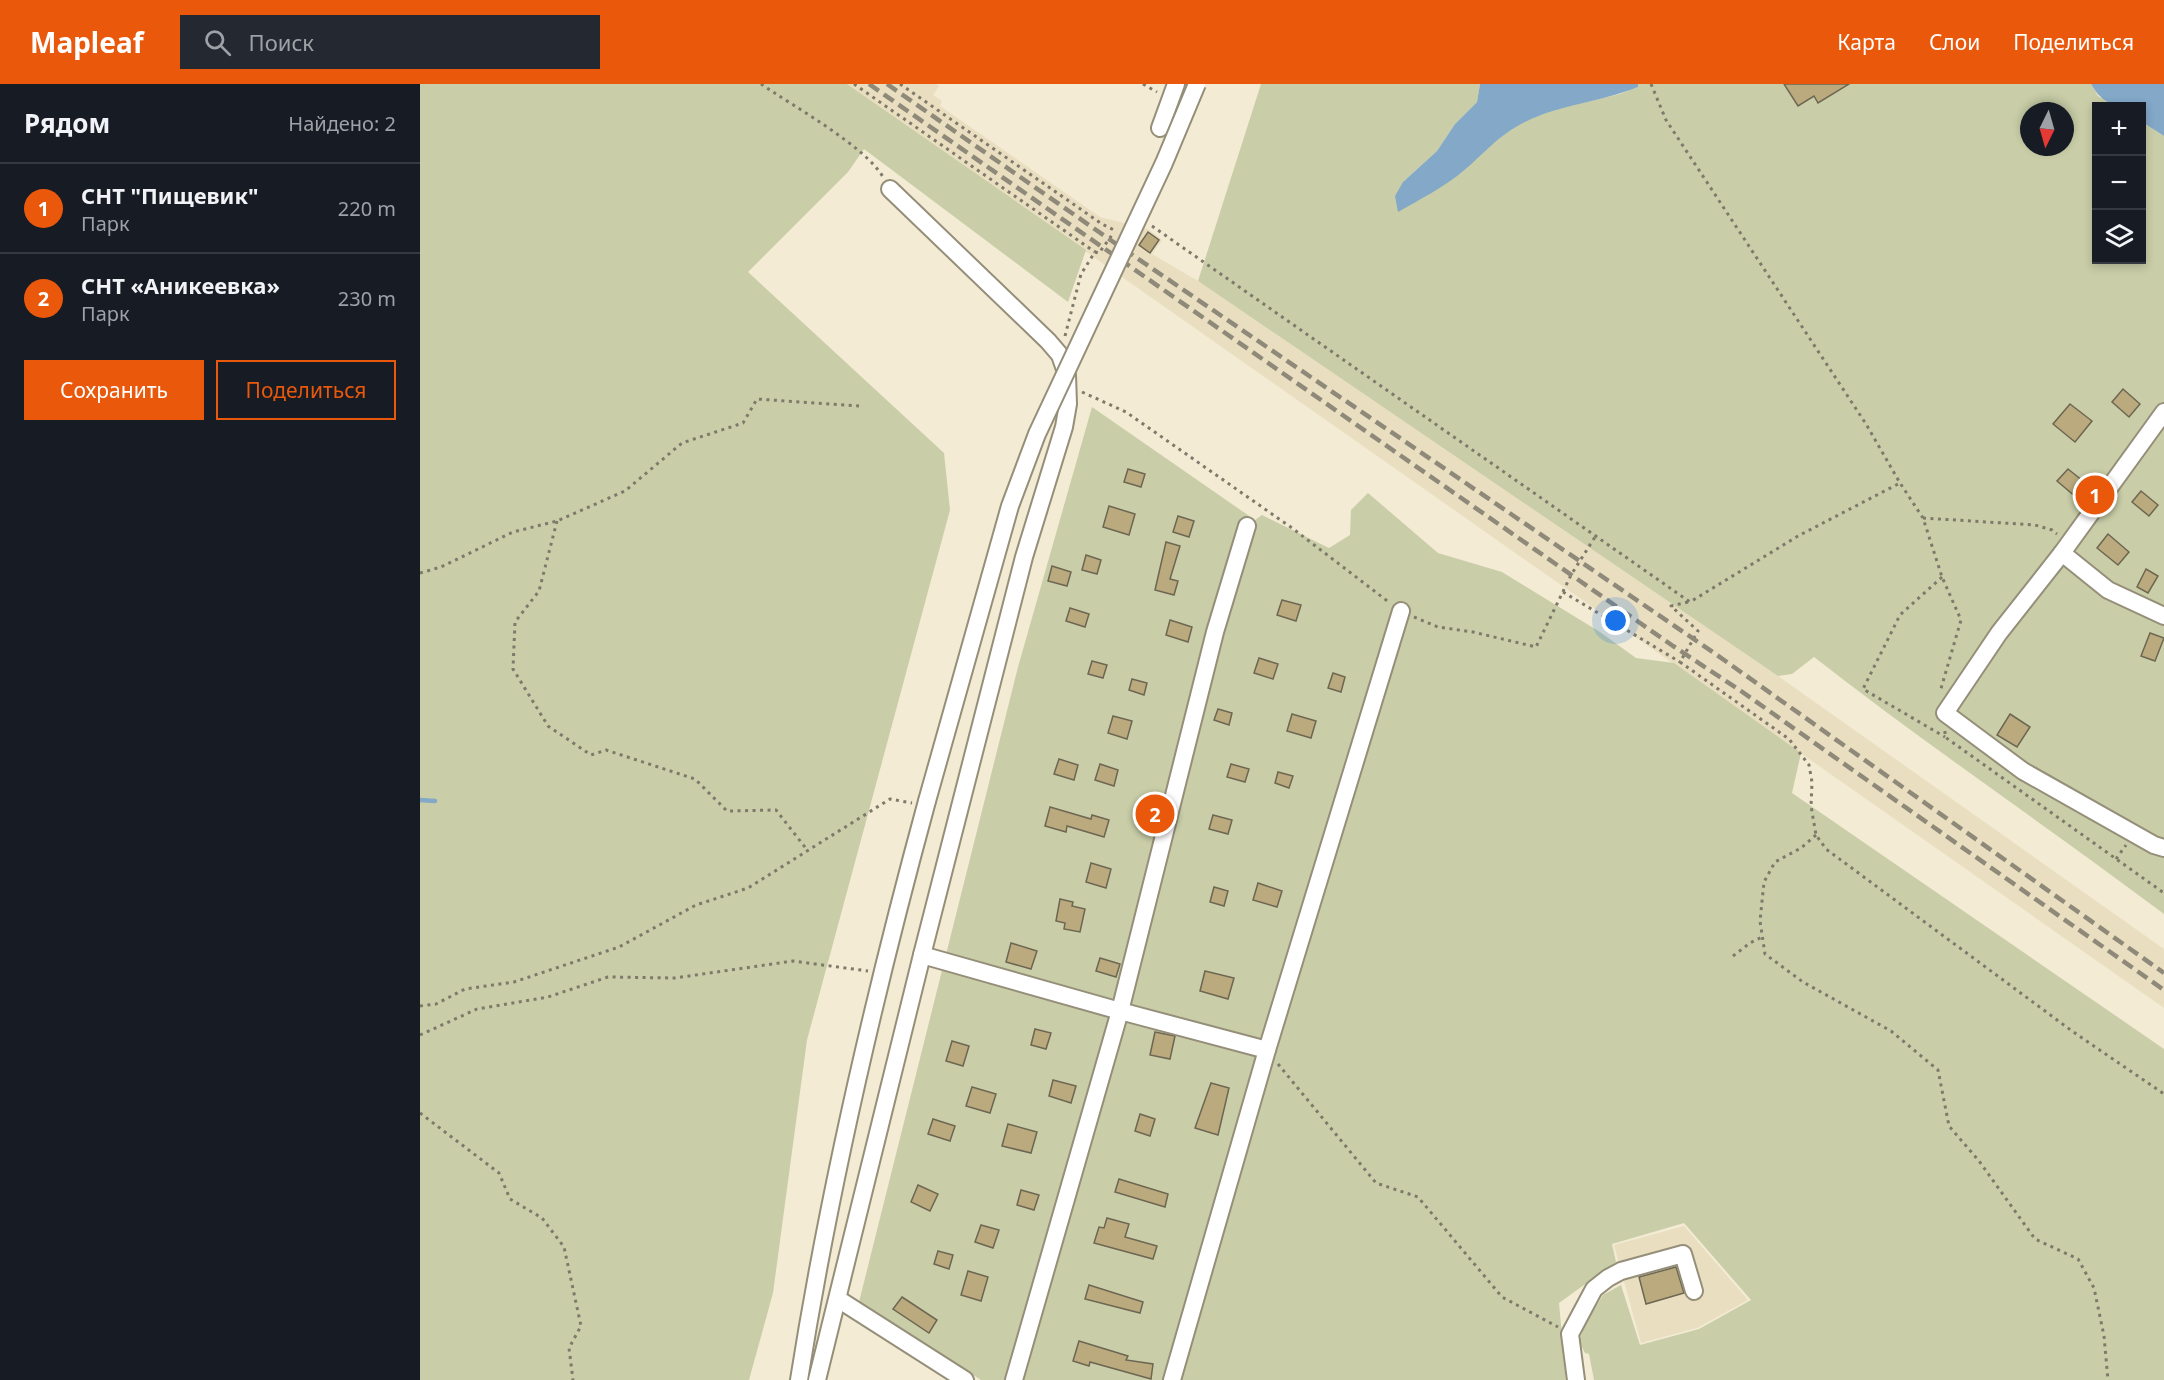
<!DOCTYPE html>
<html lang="ru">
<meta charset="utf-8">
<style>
body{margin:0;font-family:"Noto Sans",sans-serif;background:#242831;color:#f1f3f6}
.controls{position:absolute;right:18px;top:18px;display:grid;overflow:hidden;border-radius:0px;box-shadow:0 3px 9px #0003}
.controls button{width:54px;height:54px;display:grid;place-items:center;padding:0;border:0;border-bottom:2px solid #363941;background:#171b24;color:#f1f3f6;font:30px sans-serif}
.compass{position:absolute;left:1600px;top:18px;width:54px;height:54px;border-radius:50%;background:#171b24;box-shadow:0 3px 9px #0003;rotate:185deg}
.you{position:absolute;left:1196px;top:537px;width:21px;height:21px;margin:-15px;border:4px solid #fff;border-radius:50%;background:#1a73e8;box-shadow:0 0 0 9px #1a73e833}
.badge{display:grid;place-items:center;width:39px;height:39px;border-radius:50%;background:#ea580c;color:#fff;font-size:20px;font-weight:700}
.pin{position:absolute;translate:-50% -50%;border:3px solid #fff;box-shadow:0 2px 6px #0006}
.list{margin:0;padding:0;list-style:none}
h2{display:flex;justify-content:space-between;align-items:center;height:78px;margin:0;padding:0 24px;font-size:26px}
h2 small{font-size:20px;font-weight:400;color:#9ea1a6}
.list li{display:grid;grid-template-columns:39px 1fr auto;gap:18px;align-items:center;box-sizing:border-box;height:90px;padding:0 24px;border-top:2px solid #363941}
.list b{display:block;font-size:22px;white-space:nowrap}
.list p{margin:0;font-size:20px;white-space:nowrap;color:#9ea1a6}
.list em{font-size:20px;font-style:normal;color:#9ea1a6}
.actions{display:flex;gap:12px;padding:18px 24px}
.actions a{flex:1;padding:14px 0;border:2px solid #ea580c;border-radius:0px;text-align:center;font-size:21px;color:#ea580c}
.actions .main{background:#ea580c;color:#fff}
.icon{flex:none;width:33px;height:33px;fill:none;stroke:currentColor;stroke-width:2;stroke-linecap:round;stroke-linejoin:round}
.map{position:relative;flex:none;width:1744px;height:1296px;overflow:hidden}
header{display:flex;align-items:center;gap:36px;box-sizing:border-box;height:84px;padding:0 30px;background:#ea580c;color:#fff}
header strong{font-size:28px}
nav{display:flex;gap:33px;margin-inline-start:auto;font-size:21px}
.search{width:420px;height:54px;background:#242831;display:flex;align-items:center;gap:15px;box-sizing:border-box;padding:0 21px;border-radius:0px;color:#9ea1a6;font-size:22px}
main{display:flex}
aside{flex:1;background:#171b24}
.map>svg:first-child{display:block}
</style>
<header>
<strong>Mapleaf</strong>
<div class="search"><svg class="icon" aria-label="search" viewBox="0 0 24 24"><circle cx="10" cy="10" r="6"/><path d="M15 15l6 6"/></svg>Поиск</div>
<nav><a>Карта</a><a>Слои</a><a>Поделиться</a></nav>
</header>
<main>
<aside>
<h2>Рядом<small>Найдено: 2</small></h2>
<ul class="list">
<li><span class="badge">1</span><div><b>СНТ &quot;Пищевик&quot;</b><p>Парк</p></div><em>220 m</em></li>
<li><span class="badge">2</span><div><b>СНТ «Аникеевка»</b><p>Парк</p></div><em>230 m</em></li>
</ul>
<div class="actions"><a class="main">Сохранить</a><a>Поделиться</a></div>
</aside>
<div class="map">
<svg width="1744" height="1296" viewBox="0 0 1744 1296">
<rect width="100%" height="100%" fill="#f3ebd4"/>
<g fill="#e9dec0">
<path d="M427,0h89l3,2 -6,9 9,6 -2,5 160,111 48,12 14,11 -10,14 46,27 580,395 386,273v59z"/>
<path d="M1264,1142l64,74 -51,28 -56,15 -27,-98z"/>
</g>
<g fill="#c9cea8" fill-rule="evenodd">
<path d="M0,0h427l239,166 -18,52 -204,-153 -16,23 -100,100 196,181 6,57 -143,530 -34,253 -24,87h-329z"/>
<path d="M841,0h219l-3,18 -22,22 -18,27 -34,31 57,-8 35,-35 28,-17 29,-12 68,-16 18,-7v-3h453l7,12 17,10h-19v154h46v-138l22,14v778c-116,-87 -236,-168 -350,-257l-22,17 -14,2 -580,-395zM1609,27h36v36h-36z"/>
<path d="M672,323l163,113 7,-5 67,33 21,-13 1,-25 17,-17 70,60 64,19 98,60 36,26 38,5 127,90 -9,40 372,256v331h-570l-5,-26 -4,-1 -6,-12 6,-16 18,-30 18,-10 19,60 59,-16 52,-29 -67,-77 -72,21 4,18 -57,41 7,77h-585l-122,-78 159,-635z"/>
</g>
<g fill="#83a8c8">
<path d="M1060,0h158v3c-37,15 -77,17 -113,35 -27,13 -42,33 -64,51 -19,15 -42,27 -63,39l-3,-16 8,-14 34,-31 18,-27 22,-22z"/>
<path d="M1671,0h73v52l-22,-14v-16c-25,0 -38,1 -51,-22z"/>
</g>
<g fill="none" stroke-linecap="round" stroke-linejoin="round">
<path stroke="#83a8c8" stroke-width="4.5" d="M0,716l15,1"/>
</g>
<g fill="#baaa7e" stroke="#6d6652" stroke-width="1.5">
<path d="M1364,0h65l-31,19 -4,-7 -16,10z"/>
<path d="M728,148l11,8 -9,13 -11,-8z"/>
<path d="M1703,305l17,15 -11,13 -17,-15z"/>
<path d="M1650,320l22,17 -17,21 -22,-18z"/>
<path d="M708,385l17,5 -4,13 -17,-5z"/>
<path d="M1648,385l20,16 -11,13 -20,-17z"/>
<path d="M1721,407l17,14 -9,11 -17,-14z"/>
<path d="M689,422l26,8 -6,21 -26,-8z"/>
<path d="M758,432l16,5 -5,16 -16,-5z"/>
<path d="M1688,450l21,18 -11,13 -21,-17z"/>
<path d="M746,458l14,4 -10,33 8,2 -4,14 -19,-5z"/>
<path d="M666,471l15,5 -4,14 -15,-4z"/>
<path d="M632,482l19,6 -4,14 -19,-5z"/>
<path d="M1726,485l12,7 -10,17 -11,-6z"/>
<path d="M862,516l19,5 -5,16 -19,-6z"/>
<path d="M650,524l19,6 -4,13 -19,-6z"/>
<path d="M750,536l22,7 -4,15 -22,-7z"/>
<path d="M1730,549l14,5 -9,23 -14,-5z"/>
<path d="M839,574l19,6 -5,15 -19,-6z"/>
<path d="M672,577l15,4 -4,13 -15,-4z"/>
<path d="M913,589l12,4 -4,15 -13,-4z"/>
<path d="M712,595l15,4 -3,12 -15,-5z"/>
<path d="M798,625l14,4 -3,12 -15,-5z"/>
<path d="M872,630l24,7 -5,17 -24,-7z"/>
<path d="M1590,630l20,13 -13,20 -20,-12z"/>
<path d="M693,632l19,5 -5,18 -19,-6z"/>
<path d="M639,675l19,6 -4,15 -20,-6z"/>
<path d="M680,680l18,6 -4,16 -19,-6z"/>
<path d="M811,680l18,5 -4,13 -18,-5z"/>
<path d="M858,688l15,4 -4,12 -14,-5z"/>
<path d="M630,723l41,12 1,-4 17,5 -5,17 -37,-11 -1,6 -21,-6z"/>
<path d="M793,731l19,5 -4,14 -19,-5z"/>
<path d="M671,779l20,6 -5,19 -20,-6z"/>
<path d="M838,799l24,8 -5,16 -24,-7z"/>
<path d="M794,803l14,4 -4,15 -14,-4z"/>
<path d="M640,815l13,3 -1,4 13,3 -5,23 -16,-3 1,-6 -9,-2z"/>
<path d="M591,859l26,8 -6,18 -25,-7z"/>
<path d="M680,874l20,6 -4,13 -20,-6z"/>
<path d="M785,887l29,7 -6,21 -28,-8z"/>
<path d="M615,945l16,4 -5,16 -15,-4z"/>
<path d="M735,948l20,4 -5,23 -20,-4z"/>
<path d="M532,957l17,5 -6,20 -17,-5z"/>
<path d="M633,996l23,6 -5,17 -22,-7z"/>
<path d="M791,999l18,5 -11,47 -23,-7z"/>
<path d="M552,1003l24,7 -6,19 -24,-7z"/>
<path d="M720,1030l15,5 -5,17 -15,-5z"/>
<path d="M513,1035l22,7 -5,15 -22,-7z"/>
<path d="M588,1040l29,8 -6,21 -29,-7z"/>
<path d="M699,1095l49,15 -3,13 -50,-15z"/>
<path d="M498,1101l20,9 -8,17 -19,-9z"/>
<path d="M601,1106l18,5 -5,15 -17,-5z"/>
<path d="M687,1134l22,6 -4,13 32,9 -4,13 -59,-16 5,-16 5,1z"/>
<path d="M561,1141l18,5 -6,18 -18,-6z"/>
<path d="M518,1167l15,4 -4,14 -15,-5z"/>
<path d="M1256,1183l8,26 -38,11 -7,-27z"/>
<path d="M548,1187l20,6 -7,24 -20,-6z"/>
<path d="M669,1201l54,17 -3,11 -55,-14z"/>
<path d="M482,1213l35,23 -8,13 -36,-24z"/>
<path d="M659,1257l49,15 -2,4 27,4 -2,15 -61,-17 -1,4 -16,-5z"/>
</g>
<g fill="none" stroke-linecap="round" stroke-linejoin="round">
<defs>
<g id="minor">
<path d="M740,44l16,-44"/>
<path d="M1744,328l-102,141 46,37 56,26"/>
<path d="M1642,469l-63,80 -54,80 78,58 131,74 10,3"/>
<path d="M502,871l198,56 147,39"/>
<path d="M418,1215l127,81"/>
<path d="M379,1296c31,-196 76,-388 128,-579"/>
<path d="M397,1296l105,-425 102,-398 40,-130 4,-23 -1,-29 -7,-20 -12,-14 -158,-152"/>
<path d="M594,1296l106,-369 95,-379 32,-106"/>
<path d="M752,1296l95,-330 134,-439"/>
<path d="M1156,1296l-6,-46 24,-45 14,-11 13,-7 62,-17 11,37"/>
</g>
</defs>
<use href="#minor" stroke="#958e79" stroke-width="20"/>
<g stroke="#7e796a" stroke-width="3" stroke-dasharray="3 4.5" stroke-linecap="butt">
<path d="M341,0c32,22 104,62 122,93"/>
<path d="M434,0l241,168"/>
<path d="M480,0l202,140 14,7"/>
<path d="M723,0l14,8"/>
<path d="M1231,0l15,36 200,304 34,59 23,35 19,59 19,43 -21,72"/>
<path d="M732,142l538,376 108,-66 102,-53"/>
<path d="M645,252l16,-62 14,-22 4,1 13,-18"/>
<path d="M662,308l44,20 166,116 98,75"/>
<path d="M1503,434l112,7 17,5 5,4"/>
<path d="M137,437l-18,70 -24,31 -2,47 35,57 43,29 15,-5 89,29 32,32 49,-1 32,41"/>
<path d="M0,489l21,-6 72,-35 44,-11 68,-30 57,-48 61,-20 14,-24 102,7"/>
<path d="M1522,493l-42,38 -37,74 82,48"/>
<path d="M1143,508l117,70"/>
<path d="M1268,518l-17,4 27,25 -18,31 109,77 20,26 3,17 -1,24 5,29 10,14 246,182 92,63"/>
<path d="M994,533l24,10 35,5 63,15 35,-72 24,-38"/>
<path d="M1525,647v6l219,156"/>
<path d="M1396,751l-15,13 -26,14 -11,20 -4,39 5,33 38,28 88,49 47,39 11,56 30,35 56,78 43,20 16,29 10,48 4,44"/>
<path d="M1696,775l10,-14"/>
<path d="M1313,872l17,-13 12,-6"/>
<path d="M0,922l16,-2 29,-15 49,-7 105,-35 77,-42 52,-17 142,-89 22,4"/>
<path d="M0,951l57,-26 71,-12 60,-20 67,1 118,-17 75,10"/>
<path d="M858,980l98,119 42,14 84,100 56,30"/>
<path d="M0,1029l79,60 11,26 32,19 22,29 17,79 -12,22 4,32"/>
</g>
<use href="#minor" stroke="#fff" stroke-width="16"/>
<g stroke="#8f8979" stroke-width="4.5" stroke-dasharray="12 6" stroke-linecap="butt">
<path d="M449,0l804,562 68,45 423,299"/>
<path d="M467,0l222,155 608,416 447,318"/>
</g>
<defs>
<path id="minor-bridge" d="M507,717l83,-295 27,-72 127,-271 33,-79"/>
</defs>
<use href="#minor-bridge" stroke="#958e79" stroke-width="20" stroke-linecap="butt"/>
<use href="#minor-bridge" stroke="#fff" stroke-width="16"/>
</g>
</svg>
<div class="controls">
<button>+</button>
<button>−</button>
<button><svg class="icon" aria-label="layers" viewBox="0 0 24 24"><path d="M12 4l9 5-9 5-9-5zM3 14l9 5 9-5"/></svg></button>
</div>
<svg class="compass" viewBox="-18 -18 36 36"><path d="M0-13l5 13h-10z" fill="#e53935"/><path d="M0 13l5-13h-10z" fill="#9ea1a6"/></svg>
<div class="you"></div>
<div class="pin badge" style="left:1675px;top:411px">1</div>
<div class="pin badge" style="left:735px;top:730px">2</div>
</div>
</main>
